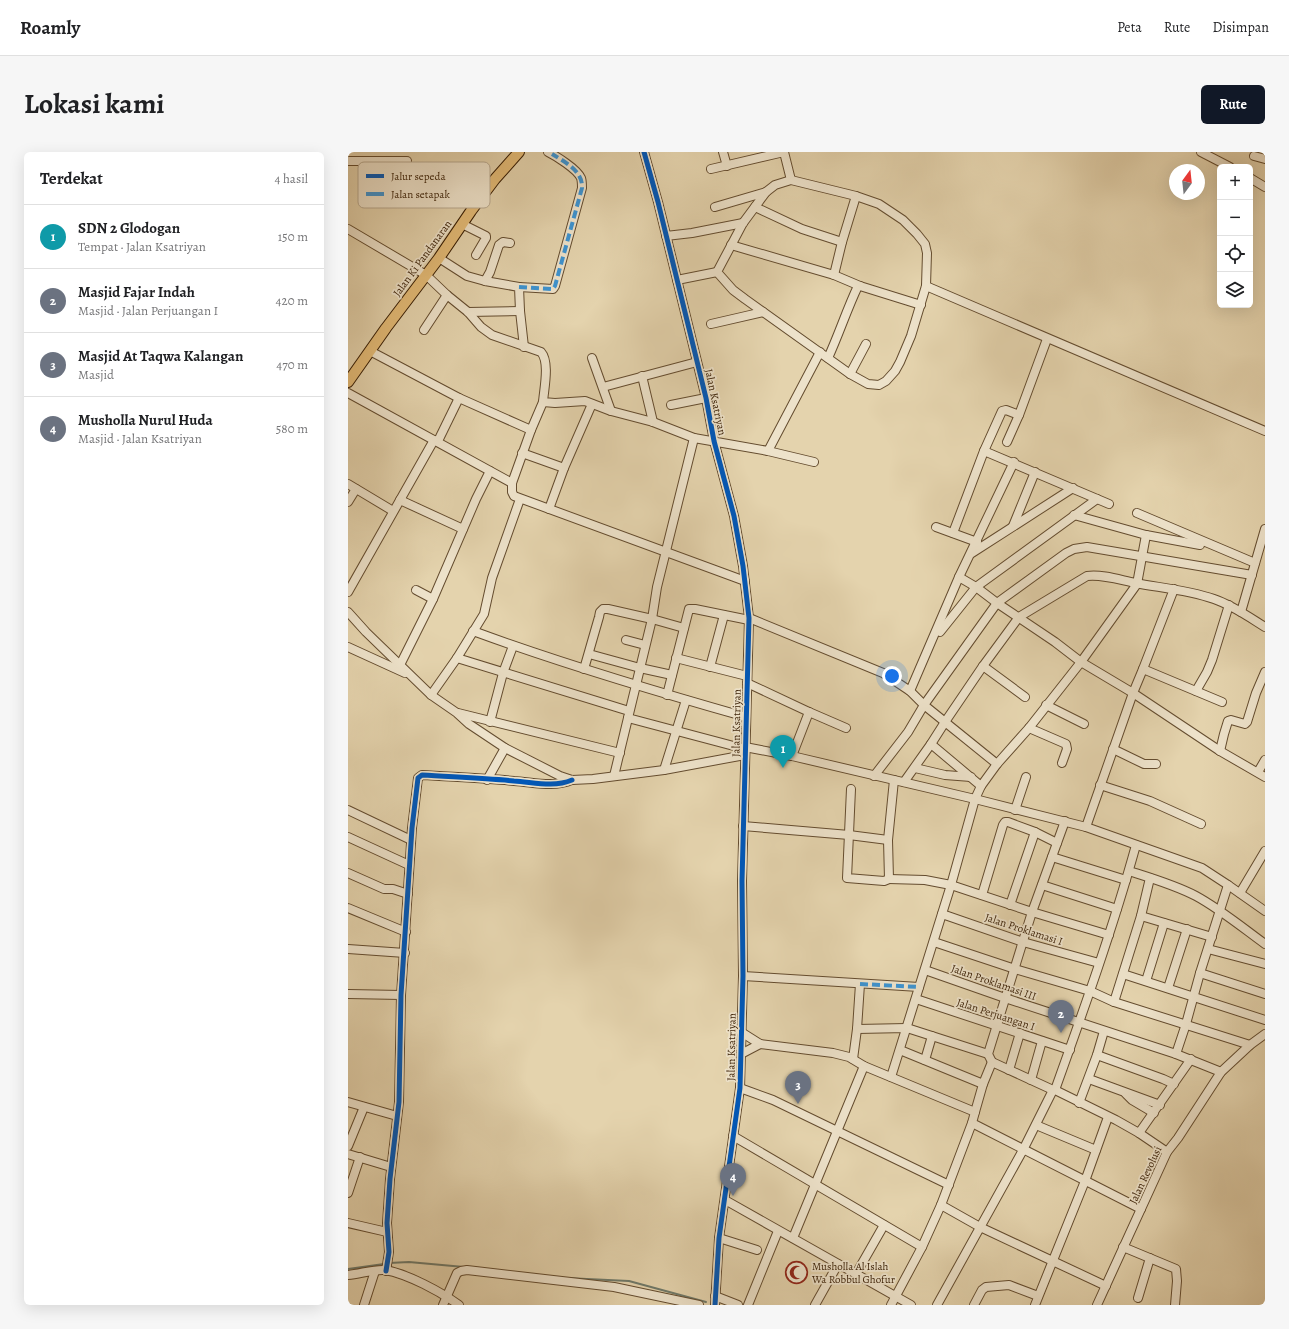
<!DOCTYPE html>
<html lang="id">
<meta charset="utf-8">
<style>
body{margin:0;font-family:Alegreya,serif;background:#f6f6f6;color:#202124}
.controls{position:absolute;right:12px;top:12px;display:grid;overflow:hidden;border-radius:6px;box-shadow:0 4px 16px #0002}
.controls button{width:36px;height:36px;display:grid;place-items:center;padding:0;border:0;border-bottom:1px solid #e0e0e0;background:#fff;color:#202124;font:20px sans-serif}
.compass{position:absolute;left:821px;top:12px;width:36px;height:36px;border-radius:50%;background:#fff;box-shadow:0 4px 16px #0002;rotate:15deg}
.you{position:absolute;left:544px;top:524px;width:14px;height:14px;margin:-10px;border:3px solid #fff;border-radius:50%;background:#1a73e8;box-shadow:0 0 0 6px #1a73e833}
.badge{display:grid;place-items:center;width:26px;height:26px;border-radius:50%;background:#111827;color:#fff;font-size:13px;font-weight:700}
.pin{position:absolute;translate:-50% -33px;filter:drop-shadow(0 1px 2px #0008)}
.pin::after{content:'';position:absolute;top:21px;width:14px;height:12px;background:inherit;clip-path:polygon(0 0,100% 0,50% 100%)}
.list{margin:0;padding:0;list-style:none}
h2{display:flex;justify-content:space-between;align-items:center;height:52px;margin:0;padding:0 16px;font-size:17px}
h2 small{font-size:13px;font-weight:400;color:#757577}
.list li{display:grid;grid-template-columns:26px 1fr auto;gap:12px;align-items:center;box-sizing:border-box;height:64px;padding:0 16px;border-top:1px solid #e0e0e0}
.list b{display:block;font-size:15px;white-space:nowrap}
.list p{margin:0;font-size:13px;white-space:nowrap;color:#757577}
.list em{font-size:13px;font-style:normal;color:#757577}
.icon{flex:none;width:22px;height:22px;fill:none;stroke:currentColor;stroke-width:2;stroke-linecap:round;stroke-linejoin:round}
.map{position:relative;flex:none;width:917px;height:1153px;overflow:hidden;border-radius:6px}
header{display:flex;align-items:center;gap:24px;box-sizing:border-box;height:56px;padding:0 20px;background:#fff;border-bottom:1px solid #e0e0e0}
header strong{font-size:19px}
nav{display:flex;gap:22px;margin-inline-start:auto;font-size:14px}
.intro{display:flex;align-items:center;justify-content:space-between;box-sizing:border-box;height:96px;padding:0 24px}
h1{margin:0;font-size:28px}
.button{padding:10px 18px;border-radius:6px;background:#111827;color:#fff;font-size:14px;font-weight:700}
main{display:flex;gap:24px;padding:0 24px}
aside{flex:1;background:#fff;border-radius:6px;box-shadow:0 4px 16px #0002}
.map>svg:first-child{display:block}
</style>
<header>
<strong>Roamly</strong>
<nav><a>Peta</a><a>Rute</a><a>Disimpan</a></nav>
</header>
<div class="intro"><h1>Lokasi kami</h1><a class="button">Rute</a></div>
<main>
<aside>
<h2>Terdekat<small>4 hasil</small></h2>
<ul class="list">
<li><span class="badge" style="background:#0f9aa8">1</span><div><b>SDN 2 Glodogan</b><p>Tempat · Jalan Ksatriyan</p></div><em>150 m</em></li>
<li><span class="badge" style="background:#6b7280">2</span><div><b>Masjid Fajar Indah</b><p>Masjid · Jalan Perjuangan I</p></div><em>420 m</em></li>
<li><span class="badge" style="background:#6b7280">3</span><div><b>Masjid At Taqwa Kalangan</b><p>Masjid</p></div><em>470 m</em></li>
<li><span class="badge" style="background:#6b7280">4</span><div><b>Musholla Nurul Huda</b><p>Masjid · Jalan Ksatriyan</p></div><em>580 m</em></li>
</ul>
</aside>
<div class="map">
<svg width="917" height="1153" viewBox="0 0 917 1153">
<rect width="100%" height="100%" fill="#e4d3ad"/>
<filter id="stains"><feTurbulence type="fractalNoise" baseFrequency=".005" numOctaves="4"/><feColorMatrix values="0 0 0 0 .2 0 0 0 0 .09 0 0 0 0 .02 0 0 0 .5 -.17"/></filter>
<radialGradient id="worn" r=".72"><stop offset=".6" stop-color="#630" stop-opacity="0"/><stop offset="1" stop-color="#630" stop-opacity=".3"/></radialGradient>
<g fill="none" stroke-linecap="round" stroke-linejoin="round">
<g stroke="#707a6a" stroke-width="2">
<path d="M41,1111l20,-1 55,5"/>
<path d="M0,1117l36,-5"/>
<path d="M218,1126l63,3 77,21"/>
</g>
<defs>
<g id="minor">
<path d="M296,0l14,50 48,196 8,43 20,75 9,50 6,52 -7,263 1,95 -3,112 -21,150 -4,67"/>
<path d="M375,0l4,14"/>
<path d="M436,0l7,28"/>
<path d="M853,0l29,15"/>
<path d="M906,4l11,3"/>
<path d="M0,9h59"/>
<path d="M363,17l73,-17"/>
<path d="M902,26l15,9"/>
<path d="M443,28l65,16 23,8 24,16 14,14 8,10 2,9 -1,33 -15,50 -11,26 -5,9 -9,10 -7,4 -11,-1 -18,-10 -105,-75 -12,-9 -16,-18 26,-49 23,-31 9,-7z"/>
<path d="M367,55l51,-15"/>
<path d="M407,55l47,22 40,13"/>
<path d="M114,72l24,12v2l-10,17"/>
<path d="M0,77l78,46 21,20 21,17 13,15 11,8 49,17c9,10 3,37 2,50l12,1 30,-2 26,10 42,11 41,16 74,13 46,11"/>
<path d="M318,84l26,-3 51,-10"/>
<path d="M383,93l103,30 26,11 61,19"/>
<path d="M91,106l28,18 18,5 34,6 1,24 4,36"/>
<path d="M486,123l8,-33 14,-46"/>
<path d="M329,128l40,-8"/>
<path d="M137,129l5,-9 9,-27 4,-3 7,1"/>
<path d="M578,134l339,145"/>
<path d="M171,135l34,2 2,-3 27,-98c0,-4 0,-7 -1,-10 -4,-9 -25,-22 -33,-26"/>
<path d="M120,160l52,-1"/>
<path d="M363,172l52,-12"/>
<path d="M76,178l23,-35"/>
<path d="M22,199l89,47 72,32"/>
<path d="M244,206l19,53"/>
<path d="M480,206c11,-24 19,-49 30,-72h2"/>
<path d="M502,222l16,-30"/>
<path d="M294,224l11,46"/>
<path d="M255,235l94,-25"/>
<path d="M0,241l164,90"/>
<path d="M195,250l-12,28 -19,53v9l2,4 231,85"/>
<path d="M323,253l35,-7"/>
<path d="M346,286l-37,149 -5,32 -24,99 117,31"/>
<path d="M90,289l21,-43"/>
<path d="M659,290l12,-27 28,-76"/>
<path d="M420,299l52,-99"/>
<path d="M636,299l125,53"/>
<path d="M174,301l42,15"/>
<path d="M0,332l45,27"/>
<path d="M52,348l63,29"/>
<path d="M0,350l8,-13"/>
<path d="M201,357l15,-41 28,-64"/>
<path d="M789,361l118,50"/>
<path d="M726,363l72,20 54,10"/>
<path d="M665,374l22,-54"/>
<path d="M588,375l41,15"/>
<path d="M605,381l31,-82 18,-40 4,-1 13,5"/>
<path d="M624,401l101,-65"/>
<path d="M611,425l17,10 21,16 58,39 26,20 52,31 87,58 45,26"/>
<path d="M68,438l17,9"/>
<path d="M0,440l86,-152"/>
<path d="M0,460l18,20 65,63 26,18 12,11 36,24 55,28 12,4 21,-1 71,-9 81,-15"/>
<path d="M893,460l24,-83"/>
<path d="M401,466l134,55 27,18 14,14 73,59"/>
<path d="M125,479c90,33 181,60 273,86"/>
<path d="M592,480l36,-45 121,-88"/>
<path d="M278,488l19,5"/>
<path d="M0,495l57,26"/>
<path d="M241,502l51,14 32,7"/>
<path d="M109,506l172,53"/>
<path d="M328,506l71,18"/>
<path d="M52,513l33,-66 43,-100 14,-28"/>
<path d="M635,514l42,31"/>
<path d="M362,515l14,-52"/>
<path d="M236,517l15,-52 1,-5 3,-3h5l44,10 32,9"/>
<path d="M795,517l79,33"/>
<path d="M399,531l62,29 37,16"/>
<path d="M562,539l49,-114 55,-115"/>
<path d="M848,539l11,-19 5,-12 17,-55"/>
<path d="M83,543l26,-37 27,-44 8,-36 28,-79"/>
<path d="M319,543l22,-86h6l54,11"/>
<path d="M698,553l38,19"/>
<path d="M110,561l162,40"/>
<path d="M142,570l13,-49 10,-27"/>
<path d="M681,576l37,16 1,5 -5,14"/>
<path d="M583,592l50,42"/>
<path d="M397,595l47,9 183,43 111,28 116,41 26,17 37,26"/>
<path d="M765,597l31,15h12"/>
<path d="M872,599l4,-17 4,-13 3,-1 14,4 2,-2 9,-29 9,-21"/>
<path d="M444,604l17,-44"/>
<path d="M567,616l30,7 26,2"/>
<path d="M316,618l22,-70"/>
<path d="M910,620l7,-12"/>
<path d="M266,624l14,-58"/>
<path d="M526,624l34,-44 16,-27 73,-102 69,-50 8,-4 13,-2 165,28"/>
<path d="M139,628l18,-32"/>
<path d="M556,630l27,-38 14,-22 38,-56 36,-49 68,-41c16,-2 33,4 48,7 27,5 53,7 79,16 18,6 35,18 51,28"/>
<path d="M752,633l50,16 51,23"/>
<path d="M503,637l-4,89 37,3 5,-2 -1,-39 6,-60"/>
<path d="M0,658l63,30"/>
<path d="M667,658l11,-33"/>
<path d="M395,674l106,9 39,5"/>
<path d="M738,675l47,-134 10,-24 31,-80"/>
<path d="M0,685l61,28"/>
<path d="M704,705l74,23"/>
<path d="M781,719c22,7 46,14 67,25 24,13 47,32 69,48"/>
<path d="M0,721l36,16h9l15,5"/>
<path d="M541,727l36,1 26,5 81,27 77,23"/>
<path d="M694,733l75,24"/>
<path d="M892,741l25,-42"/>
<path d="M634,743l21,-70 2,-3h3l27,10 22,11"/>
<path d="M662,753l25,-73"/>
<path d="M0,756l58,24"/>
<path d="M594,762l81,28 76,21"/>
<path d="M793,764l71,21"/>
<path d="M586,790l81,27 75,22 24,11 136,43"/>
<path d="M0,797l57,4"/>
<path d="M860,797l57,15"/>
<path d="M577,818l80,28 171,56 45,18"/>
<path d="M852,821l65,21"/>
<path d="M775,822l142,46"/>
<path d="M395,824l176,11"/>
<path d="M798,829l18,-58"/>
<path d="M820,836l19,-59"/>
<path d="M0,842l53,1"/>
<path d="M568,847l154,51"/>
<path d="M766,850l27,-86 9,-38"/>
<path d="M509,877l50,-1 81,26"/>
<path d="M393,880l19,12 73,9 16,4 15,9 111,46 -3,11 169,86"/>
<path d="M552,898l83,34"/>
<path d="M393,902l19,-10"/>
<path d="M828,902l10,-30 14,-51 28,-88"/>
<path d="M749,903l66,24 11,5"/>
<path d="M505,907l4,-30 3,-45"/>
<path d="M577,908l7,-24"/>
<path d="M644,910l-4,-8 44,-142 33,-91"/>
<path d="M661,918l11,-37"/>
<path d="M543,925l60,-192 24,-86 6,-13 16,-22 32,-36 52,-66 56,-78 9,-49"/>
<path d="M741,927l71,26"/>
<path d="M683,928l11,-39"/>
<path d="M392,936l33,12 176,85"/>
<path d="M707,938c29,-81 58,-162 81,-245"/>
<path d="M778,942l6,6 22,13"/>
<path d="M0,950l49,14"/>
<path d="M731,951l18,-48 7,-24"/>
<path d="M627,960l8,-28 9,-22 61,28h2l61,30 23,13 28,19"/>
<path d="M688,973l60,25"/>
<path d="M791,981l52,-74"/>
<path d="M385,984l189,111"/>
<path d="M0,994l16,-39"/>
<path d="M0,1002l43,13"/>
<path d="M0,1041l12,-36"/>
<path d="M377,1048l186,105"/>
<path d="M593,1053l39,22 126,59"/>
<path d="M0,1071l39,9"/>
<path d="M371,1086l38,12"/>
<path d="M445,1086l71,-172"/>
<path d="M775,1095l53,22 1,12 -2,24"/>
<path d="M38,1119l3,-19 -2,-29 3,-44 9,-77 2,-107 11,-167 6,-50 4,-3c30,2 61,3 92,6 19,1 39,7 58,-1"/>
<path d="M508,1122l28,-49"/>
<path d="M0,1123c12,-1 26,-6 37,-5 23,4 56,22 74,35"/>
<path d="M367,1144l23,9"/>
<path d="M790,1146l12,-40"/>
<path d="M16,1153l11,-34"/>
<path d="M95,1153l14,-32 4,-2 6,-1 147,17 85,18"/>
<path d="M400,1153l30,-74"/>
<path d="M467,1153l23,-41"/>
<path d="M543,1153l31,-58 19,-42 31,-82"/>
<path d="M589,1153l86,-155 30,-60"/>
<path d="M626,1153l8,-15 4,-3 23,-2 29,11"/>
<path d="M687,1153l50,-124 23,-64"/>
<path d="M749,1153l70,-153 11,-14 43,-66 29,-27 15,-11"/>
</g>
<path id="major" d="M0,230l38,-54 53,-70 32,-47 24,-32 24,-27"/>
</defs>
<use href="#minor" stroke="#644c2f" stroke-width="10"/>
<use href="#major" stroke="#391f05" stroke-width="12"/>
<use href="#minor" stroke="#ede2ca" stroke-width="8"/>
<use href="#major" stroke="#e2ba76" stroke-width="10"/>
<g stroke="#3e94d1" stroke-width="4" stroke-dasharray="8 4" stroke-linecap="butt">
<path d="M171,135l34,2 2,-3 27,-98c1,-17 -17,-26 -30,-34"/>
<path d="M512,832l59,3"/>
</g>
<defs>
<g id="cycleway">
<path d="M296,0l14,50 48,196 8,43 20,75 9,50 6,52 -7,263 1,95 -3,112 -21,150 -4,67"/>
<path d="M38,1119l3,-19 -2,-29 3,-44 9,-77 2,-107 11,-167 6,-50 4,-3c30,2 61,3 92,6 19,1 39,7 58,-1"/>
</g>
</defs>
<use href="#cycleway" stroke="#ede2ca" stroke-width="8"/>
<use href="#cycleway" stroke="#0057b8" stroke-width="5"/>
</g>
<defs>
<symbol id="mosque-ring" viewBox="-11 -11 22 22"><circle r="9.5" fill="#ede2ca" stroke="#8f2418" stroke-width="1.5"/><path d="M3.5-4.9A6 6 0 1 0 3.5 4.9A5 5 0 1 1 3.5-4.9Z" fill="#8f2418"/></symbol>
</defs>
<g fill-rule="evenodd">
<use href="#mosque-ring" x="436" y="1108" width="25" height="25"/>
</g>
<g text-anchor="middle" stroke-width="3.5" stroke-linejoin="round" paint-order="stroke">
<g font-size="11" fill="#391f05" stroke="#ede2ca">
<text transform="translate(74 106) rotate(-54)" y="4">Jalan Ki Pandanaran</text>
<text transform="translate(368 250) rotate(78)" y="4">Jalan Ksatriyan</text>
<text transform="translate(388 571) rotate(-89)" y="4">Jalan Ksatriyan</text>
<text transform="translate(676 777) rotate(18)" y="4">Jalan Proklamasi I</text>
<text transform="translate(646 830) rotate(19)" y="4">Jalan Proklamasi III</text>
<text transform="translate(648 862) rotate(18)" y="4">Jalan Perjuangan I</text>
<text transform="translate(383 895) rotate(-89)" y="4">Jalan Ksatriyan</text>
<text transform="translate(797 1023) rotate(-65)" y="4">Jalan Revolusi</text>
</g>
<g font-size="11" fill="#391f05" stroke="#ede2ca" text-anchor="start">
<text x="464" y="1118">Musholla Al Islah<tspan x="464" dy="13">Wa Robbul Ghofur</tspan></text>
</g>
</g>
<rect x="10" y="10" width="132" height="46" rx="6" fill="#ede2ca" stroke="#b7a88f" stroke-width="1"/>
<rect x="18" y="22" width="18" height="4" fill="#0057b8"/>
<rect x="18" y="40" width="18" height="4" fill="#3e94d1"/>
<g font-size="11" fill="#391f05">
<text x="43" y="28">Jalur sepeda</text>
<text x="43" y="46">Jalan setapak</text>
</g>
<rect width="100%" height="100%" filter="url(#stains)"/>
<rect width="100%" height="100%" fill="url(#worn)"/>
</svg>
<div class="controls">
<button>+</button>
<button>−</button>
<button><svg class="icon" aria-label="locate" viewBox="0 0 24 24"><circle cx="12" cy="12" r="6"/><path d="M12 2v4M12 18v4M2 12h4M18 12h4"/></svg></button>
<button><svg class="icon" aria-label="layers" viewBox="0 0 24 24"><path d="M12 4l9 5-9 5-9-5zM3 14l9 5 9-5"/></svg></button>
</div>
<svg class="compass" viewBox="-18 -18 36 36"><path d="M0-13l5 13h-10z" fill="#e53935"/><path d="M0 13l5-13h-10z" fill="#757577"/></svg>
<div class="you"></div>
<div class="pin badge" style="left:435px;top:616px;background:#0f9aa8">1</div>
<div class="pin badge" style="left:713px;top:881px;background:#6b7280">2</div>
<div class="pin badge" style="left:450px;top:952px;background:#6b7280">3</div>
<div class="pin badge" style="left:385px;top:1044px;background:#6b7280">4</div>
</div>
</main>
